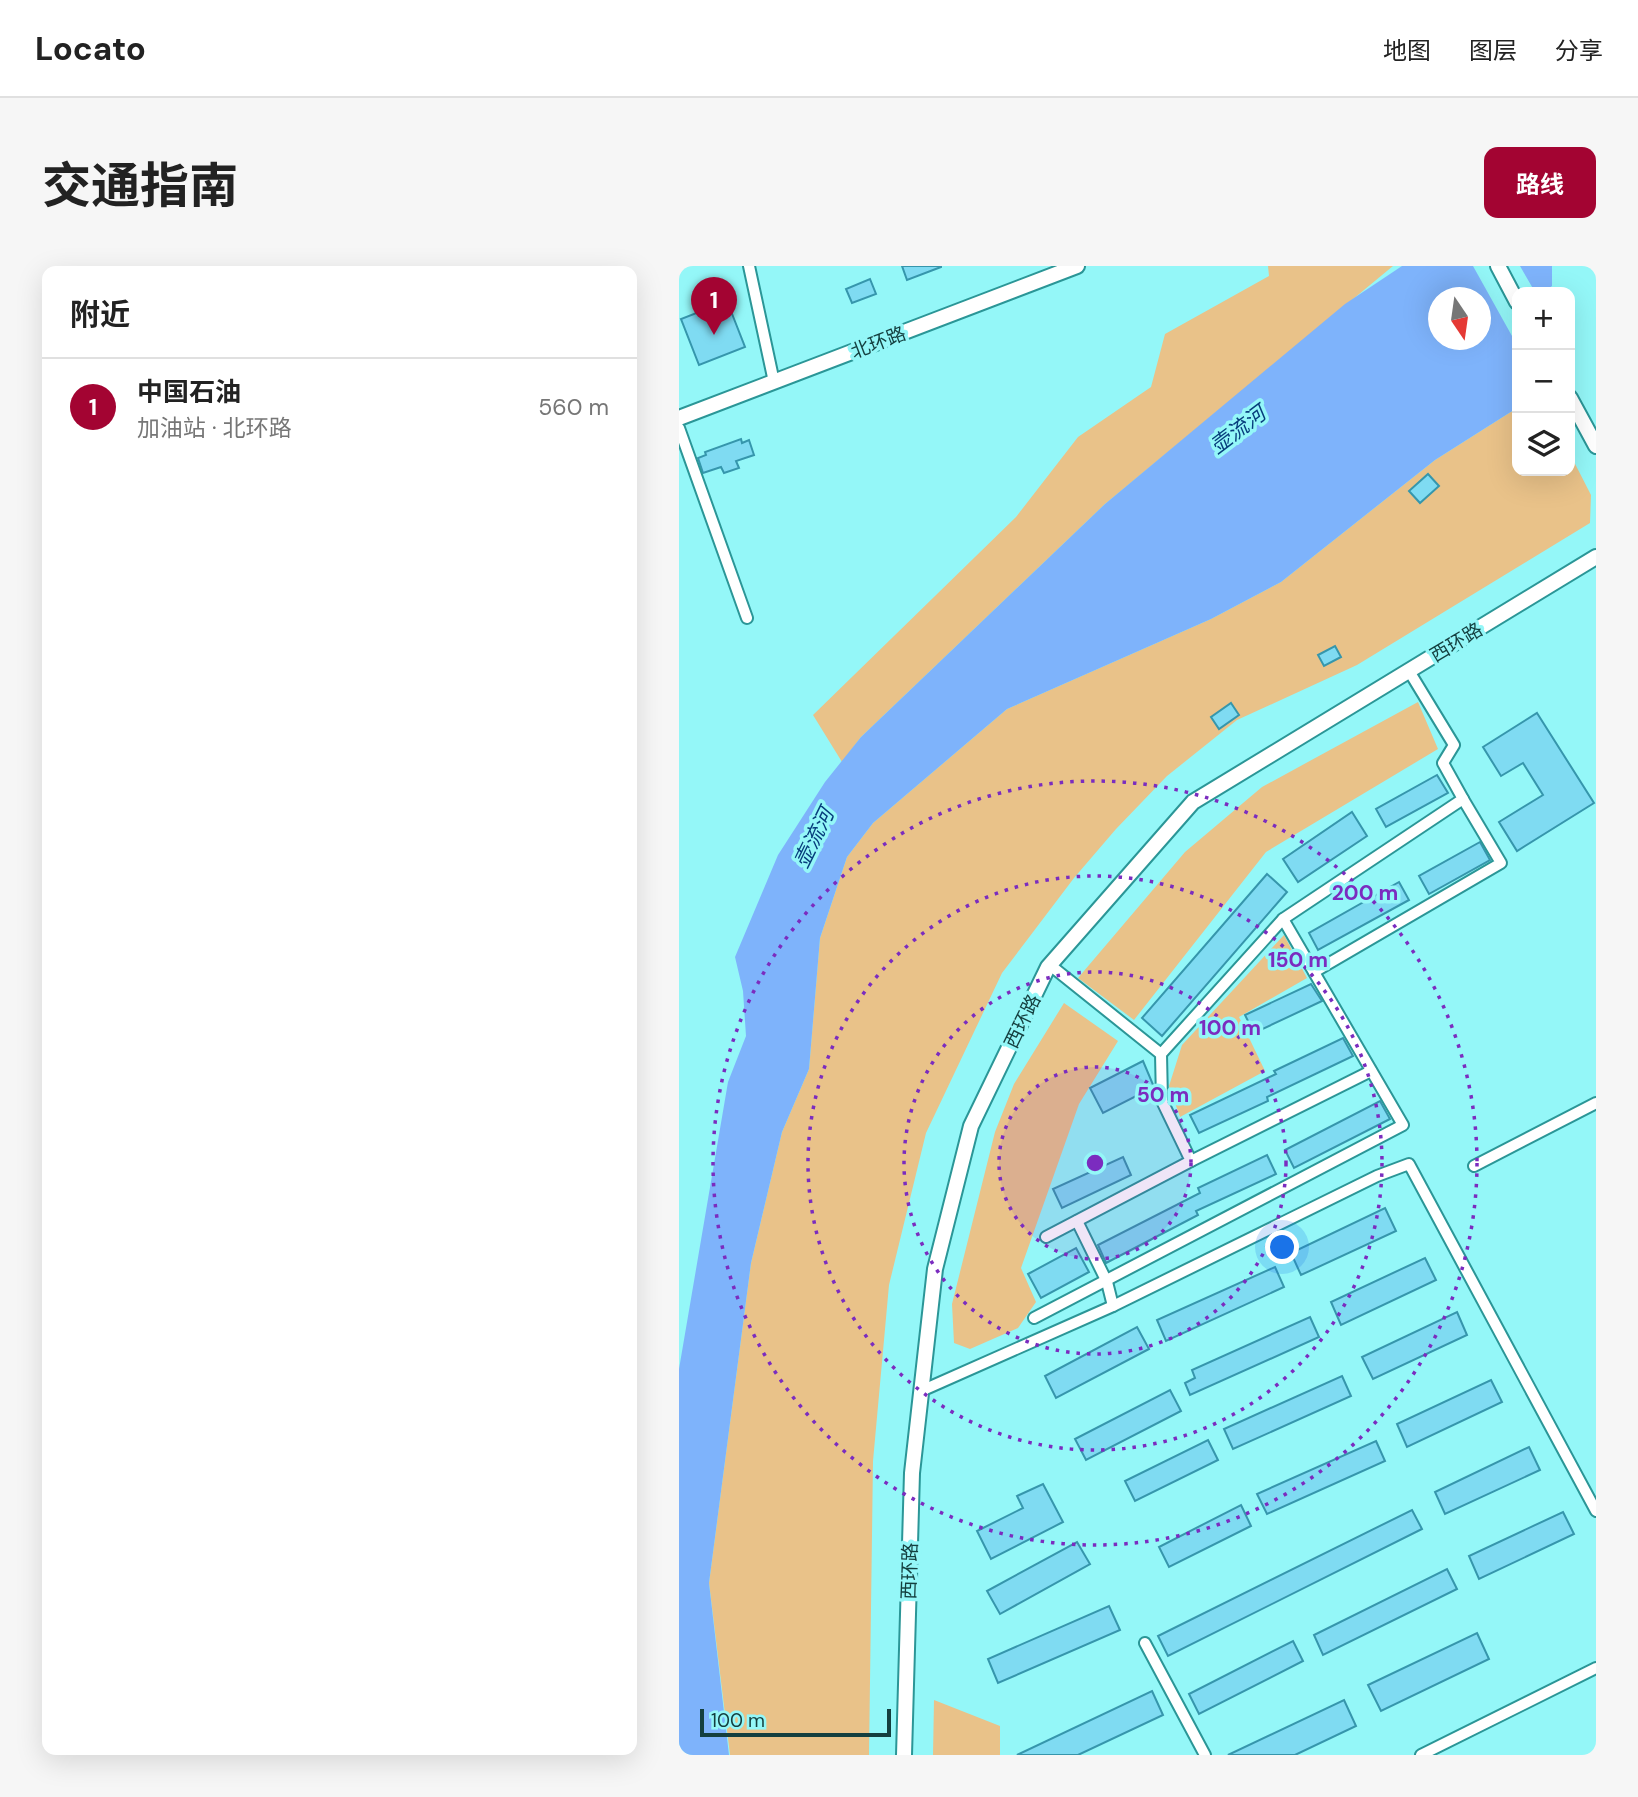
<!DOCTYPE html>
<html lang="zh">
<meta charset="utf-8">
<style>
body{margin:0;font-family:"DM Sans","Noto Sans SC",sans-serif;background:#f6f6f6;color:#222}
.controls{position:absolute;right:21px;top:21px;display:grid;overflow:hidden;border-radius:14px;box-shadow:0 7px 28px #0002}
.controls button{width:63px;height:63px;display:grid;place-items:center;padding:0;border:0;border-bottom:2px solid #e0e0e0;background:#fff;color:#222;font:35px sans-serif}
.compass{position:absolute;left:749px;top:21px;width:63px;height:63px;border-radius:50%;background:#fff;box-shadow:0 7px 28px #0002;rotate:167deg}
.scale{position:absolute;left:21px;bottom:18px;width:191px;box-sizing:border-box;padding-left:7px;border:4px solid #143f3f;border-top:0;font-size:19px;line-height:24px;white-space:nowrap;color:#143f3f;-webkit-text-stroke:5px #94f7f8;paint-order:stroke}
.you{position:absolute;left:604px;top:982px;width:24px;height:24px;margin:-18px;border:5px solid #fff;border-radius:50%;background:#1a73e8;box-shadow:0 0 0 10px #1a73e833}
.badge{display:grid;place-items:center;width:46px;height:46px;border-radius:50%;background:#a30432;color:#fff;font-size:23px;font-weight:700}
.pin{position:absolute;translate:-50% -58px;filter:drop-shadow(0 2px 4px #0008)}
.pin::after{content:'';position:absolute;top:37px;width:24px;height:21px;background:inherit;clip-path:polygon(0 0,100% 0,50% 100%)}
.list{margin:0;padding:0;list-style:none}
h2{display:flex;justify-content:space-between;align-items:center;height:91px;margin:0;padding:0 28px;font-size:30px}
h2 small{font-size:23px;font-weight:400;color:#767676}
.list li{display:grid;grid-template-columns:46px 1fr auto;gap:21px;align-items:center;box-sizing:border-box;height:98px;padding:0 28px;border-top:2px solid #e0e0e0}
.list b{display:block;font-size:26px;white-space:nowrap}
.list p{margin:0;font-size:23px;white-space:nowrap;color:#767676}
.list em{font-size:23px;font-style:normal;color:#767676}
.icon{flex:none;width:38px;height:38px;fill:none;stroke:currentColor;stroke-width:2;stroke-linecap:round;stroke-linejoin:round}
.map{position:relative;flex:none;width:917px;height:1489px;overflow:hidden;border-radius:14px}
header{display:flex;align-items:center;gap:42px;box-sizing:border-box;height:98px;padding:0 35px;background:#fff;border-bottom:2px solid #e0e0e0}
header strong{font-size:33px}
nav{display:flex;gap:38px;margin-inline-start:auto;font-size:24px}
.intro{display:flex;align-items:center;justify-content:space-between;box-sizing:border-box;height:168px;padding:0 42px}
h1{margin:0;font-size:49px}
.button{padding:18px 32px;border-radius:14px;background:#a30432;color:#fff;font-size:24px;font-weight:700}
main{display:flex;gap:42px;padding:0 42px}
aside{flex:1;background:#fff;border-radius:14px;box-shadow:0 7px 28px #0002}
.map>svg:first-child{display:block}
</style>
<header>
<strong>Locato</strong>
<nav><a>地图</a><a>图层</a><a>分享</a></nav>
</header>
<div class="intro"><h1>交通指南</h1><a class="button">路线</a></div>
<main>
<aside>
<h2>附近<small></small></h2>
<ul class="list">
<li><span class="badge">1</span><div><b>中国石油</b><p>加油站 · 北环路</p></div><em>560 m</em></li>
</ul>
</aside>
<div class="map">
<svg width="917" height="1489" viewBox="0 0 917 1489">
<rect width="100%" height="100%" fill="#94f7f8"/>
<g fill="#e9c289">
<path d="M589,0h125l-288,238 -244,233 -19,25 -29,-47 203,-198 62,-80 73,-50 14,-53 104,-58z"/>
<path d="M838,142v63h53v-17l21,41 -1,28 -233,142 -120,55 -70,56 -51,53 -42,49 -72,95 -76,160 -37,152 -16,176 -4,294h-139l-21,-172 42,-320 31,-131 27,-63 11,-131 27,-81 26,-34 134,-114 204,-90 70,-37 154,-122z"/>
<path d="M739,436l20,47 -172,103 -132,168 -56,-42 107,-126 77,-65z"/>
<path d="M605,669l23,43 -68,39 26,54 -85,46 -11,-31 13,-41z"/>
<path d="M385,737l54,38 -39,63 -58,164 15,34 -18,26 -48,21 -16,-6 -2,-39 43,-172 19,-48z"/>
<path d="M255,1434l66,26v29h-67z"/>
</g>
<path fill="#7eb3fb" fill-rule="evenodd" d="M723,0h150v20l-9,6h-26v116l-82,52 -154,122 -70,37 -204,90 -134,114 -26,34 -27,81 -11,131 -27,63 -31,131 -42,320 20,172h-50v-386l49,-287 18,-46 -3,-45 -8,-34 43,-102 47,-73 36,-45 244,-233 240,-200zM760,32h42v42h-42z"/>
<path fill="#94f7f8" d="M794,0h47l15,26h-18v53z"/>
<g fill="#7fdbf2" stroke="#3696ac" stroke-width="2">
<path d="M223,0h39v1l-34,13z"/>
<path d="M191,13l6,15 -24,9 -6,-14z"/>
<path d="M48,35l18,46 -46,18 -18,-46z"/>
<path d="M62,173l1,4 7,-3 5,15 -18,6 3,7 -15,5 -3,-6 -18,6 -5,-15 8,-3 -1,-3z"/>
<path d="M749,208l11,12 -19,17 -11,-12z"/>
<path d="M656,380l6,11 -17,9 -6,-11z"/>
<path d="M552,437l8,12 -20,14 -8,-12z"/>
<path d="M858,447l57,90 -77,48 -18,-29 44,-27 -20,-32 -22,13 -18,-29z"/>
<path d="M758,509l11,18 -62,34 -10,-18z"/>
<path d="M673,546l15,24 -69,46 -15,-23z"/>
<path d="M801,576l10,18 -61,34 -10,-18z"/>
<path d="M588,608l20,18 -125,144 -20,-18z"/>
<path d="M720,616l10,18 -91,50 -9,-17z"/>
<path d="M632,718l11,17 -68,32 -9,-18z"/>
<path d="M664,772l10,18 -86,41 1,4 -69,32 -9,-18 86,-41 -2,-3z"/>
<path d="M464,795l11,26 -51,26 -13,-25z"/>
<path d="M701,835l10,18 -96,49 -9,-18z"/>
<path d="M588,889l9,19 -80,37 2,4 -92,48 -8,-18 102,-52 -2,-5z"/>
<path d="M444,891l8,18 -69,33 -9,-19z"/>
<path d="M706,942l11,23 -95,44 -10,-22z"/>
<path d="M397,982l13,24 -48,26 -13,-24z"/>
<path d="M746,992l11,22 -95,45 -10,-23z"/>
<path d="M596,1001l9,20 -118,54 -9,-21z"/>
<path d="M778,1046l10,23 -94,44 -11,-22z"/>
<path d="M631,1051l9,20 -129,58 -5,-12 10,-5 -3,-8z"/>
<path d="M458,1061l12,22 -93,49 -11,-22z"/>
<path d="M663,1110l9,20 -118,53 -9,-20z"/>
<path d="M812,1114l11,22 -95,45 -10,-23z"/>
<path d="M491,1124l11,21 -95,49 -11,-21z"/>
<path d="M529,1174l10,20 -83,41 -10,-20z"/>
<path d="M697,1175l9,20 -118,53 -10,-20z"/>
<path d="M850,1181l11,23 -95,44 -10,-22z"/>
<path d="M364,1218l20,38 -72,37 -14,-28 46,-23 -6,-12z"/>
<path d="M562,1239l10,21 -82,41 -10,-20z"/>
<path d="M733,1244l10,19 -254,127 -10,-20z"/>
<path d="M884,1246l11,22 -95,45 -10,-23z"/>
<path d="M398,1276l13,22 -90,50 -13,-23z"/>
<path d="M768,1303l10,20 -134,66 -9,-20z"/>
<path d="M430,1340l11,24 -122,53 -10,-24z"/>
<path d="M798,1367l12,26 -108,52 -13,-26z"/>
<path d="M614,1375l10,20 -104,53 -10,-20z"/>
<path d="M473,1425l11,24 -85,40h-61z"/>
<path d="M665,1434l12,26 -61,29h-67z"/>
</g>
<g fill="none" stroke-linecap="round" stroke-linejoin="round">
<defs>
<g id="street">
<path d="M70,0l25,116"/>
<path d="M0,162l68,190"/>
<path d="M635,706l187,-109 -38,-64"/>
<path d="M482,788l122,-135 180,-120 -20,-36 11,-18 -45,-74"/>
<path d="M512,895l180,-90"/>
<path d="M795,900l122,-63"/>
<path d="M398,955l30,61 6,24"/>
<path d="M367,971l145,-76 -29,-60 -1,-47 -111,-89"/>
<path d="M355,1052l369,-193 -120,-206"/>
<path d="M242,1125l192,-85 264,-130 32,-12 187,347"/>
<path d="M466,1377l60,112"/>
<path d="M742,1489l175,-87"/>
</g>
<g id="secondary">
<path d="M819,0l19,36"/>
<path d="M891,132l26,48"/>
<path d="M0,152l398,-152"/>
<path d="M225,1489l8,-282 23,-204 36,-143 77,-159 145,-165 403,-245"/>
</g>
</defs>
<use href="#street" stroke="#2b9697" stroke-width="14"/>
<use href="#secondary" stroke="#2b9697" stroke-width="18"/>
<use href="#street" stroke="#fff" stroke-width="10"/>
<use href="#secondary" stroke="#fff" stroke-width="14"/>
</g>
<circle cx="416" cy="897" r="96" fill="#7b2cbf" fill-opacity=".12"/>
<g fill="none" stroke="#7b2cbf" stroke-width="3.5" stroke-dasharray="3.5 7">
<circle cx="416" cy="897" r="96"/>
<circle cx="416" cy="897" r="191"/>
<circle cx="416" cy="897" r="287"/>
<circle cx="416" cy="897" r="382"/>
</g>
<g text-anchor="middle" stroke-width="7" stroke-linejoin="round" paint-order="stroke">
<g font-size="19" fill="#143f3f" stroke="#94f7f8">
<text transform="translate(199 76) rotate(-21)" y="7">北环路</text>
<text transform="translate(777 376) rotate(-31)" y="7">西环路</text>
<text transform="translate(343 755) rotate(-64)" y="7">西环路</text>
<text transform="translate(230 1305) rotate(-88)" y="7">西环路</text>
</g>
<g font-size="21" font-style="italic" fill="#073d7c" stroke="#94f7f8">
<text transform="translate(559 164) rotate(-37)" y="7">壶流河</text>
<text transform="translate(135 572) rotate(-64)" y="7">壶流河</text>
</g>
</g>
<circle cx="416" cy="897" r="10" fill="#7b2cbf" stroke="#94f7f8" stroke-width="3.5"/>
<g font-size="21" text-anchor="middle" font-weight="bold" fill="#7b2cbf" stroke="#94f7f8" stroke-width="7" stroke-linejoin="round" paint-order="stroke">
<text x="686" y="634">200 m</text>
<text x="619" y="701">150 m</text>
<text x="551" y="769">100 m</text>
<text x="484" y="836">50 m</text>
</g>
</svg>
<div class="controls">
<button>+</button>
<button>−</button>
<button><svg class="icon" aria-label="layers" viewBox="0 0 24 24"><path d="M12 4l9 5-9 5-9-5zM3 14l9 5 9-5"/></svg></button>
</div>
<svg class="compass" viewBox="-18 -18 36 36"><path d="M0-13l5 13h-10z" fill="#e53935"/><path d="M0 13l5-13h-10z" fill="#767676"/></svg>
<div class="scale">100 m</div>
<div class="you"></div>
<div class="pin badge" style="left:35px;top:69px">1</div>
</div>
</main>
